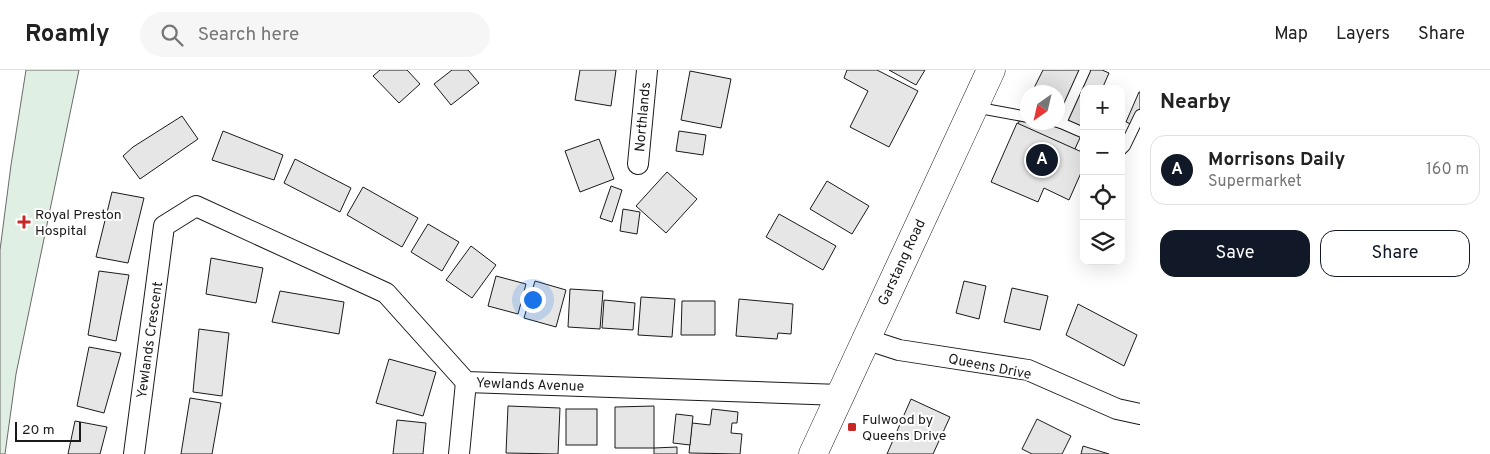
<!DOCTYPE html>
<meta charset="utf-8">
<style>
body{margin:0;font-family:Overpass,sans-serif;background:#f6f6f6;color:#222}
.controls{position:absolute;right:15px;top:15px;display:grid;overflow:hidden;border-radius:10px;box-shadow:0 5px 20px #0002}
.controls button{width:45px;height:45px;display:grid;place-items:center;padding:0;border:0;border-bottom:1px solid #e0e0e0;background:#fff;color:#222;font:25px sans-serif}
.compass{position:absolute;left:1020px;top:15px;width:45px;height:45px;border-radius:50%;background:#fff;box-shadow:0 5px 20px #0002;rotate:214deg}
.scale{position:absolute;left:15px;bottom:12px;width:66px;box-sizing:border-box;padding-left:5px;border:2px solid #1a1a1a;border-top:0;font-size:14px;line-height:18px;white-space:nowrap;color:#1a1a1a;-webkit-text-stroke:4px #fff;paint-order:stroke}
.you{position:absolute;left:532px;top:229px;width:18px;height:18px;margin:-12px;border:4px solid #fff;border-radius:50%;background:#1a73e8;box-shadow:0 0 0 8px #1a73e833}
.badge{display:grid;place-items:center;width:32px;height:32px;border-radius:50%;background:#111827;color:#fff;font-size:16px;font-weight:700}
.pin{position:absolute;translate:-50% -50%;border:2px solid #fff;box-shadow:0 1px 5px #0006}
.list{margin:0;padding:0;list-style:none}
h2{display:flex;justify-content:space-between;align-items:center;height:65px;margin:0;padding:0 20px;font-size:21px}
h2 small{font-size:16px;font-weight:400;color:#767676}
.list li{display:grid;grid-template-columns:32px 1fr auto;gap:15px;align-items:center;box-sizing:border-box;height:70px;margin:0 10px 10px;padding:0 10px;border:1px solid #e0e0e0;border-radius:15px}
.list b{display:block;font-size:19px;white-space:nowrap}
.list p{margin:0;font-size:16px;white-space:nowrap;color:#767676}
.list em{font-size:16px;font-style:normal;color:#767676}
.actions{display:flex;gap:10px;padding:15px 20px}
.actions a{flex:1;padding:11px 0;border:1px solid #111827;border-radius:15px;text-align:center;font-size:18px;color:#111827}
.actions .main{background:#111827;color:#fff}
.icon{flex:none;width:28px;height:28px;fill:none;stroke:currentColor;stroke-width:2;stroke-linecap:round;stroke-linejoin:round}
.map{position:relative;flex:none;width:1140px;height:384px;overflow:hidden}
header{display:flex;align-items:center;gap:30px;box-sizing:border-box;height:70px;padding:0 25px;background:#fff;border-bottom:1px solid #e0e0e0}
header strong{font-size:24px}
nav{display:flex;gap:28px;margin-inline-start:auto;font-size:18px}
.search{width:350px;height:45px;background:#f6f6f6;display:flex;align-items:center;gap:12px;box-sizing:border-box;padding:0 18px;border-radius:28px;color:#767676;font-size:19px}
main{display:flex}
aside{flex:1;background:#fff}
.map>svg:first-child{display:block}
</style>
<header>
<strong>Roamly</strong>
<div class="search"><svg class="icon" aria-label="search" viewBox="0 0 24 24"><circle cx="10" cy="10" r="6"/><path d="M15 15l6 6"/></svg>Search here</div>
<nav><a>Map</a><a>Layers</a><a>Share</a></nav>
</header>
<main>
<div class="map">
<svg width="1140" height="384" viewBox="0 0 1140 384">
<rect width="100%" height="100%" fill="#fff"/>
<path fill="#e0efe3" stroke="#6a6a6a" d="M26,0h53l-63,304 -11,80h-5v-204l11,-85z"/>
<g fill="#e6e6e6" stroke="#1a1a1a">
<path d="M380,0h27l13,14 -21,19 -26,-27z"/>
<path d="M452,0h16l11,13 -28,22 -17,-21z"/>
<path d="M580,0h36l-5,36 -36,-6z"/>
<path d="M847,0h30l41,21 -29,56 -39,-20 18,-36 -24,-13z"/>
<path d="M889,0h36l-9,15z"/>
<path d="M1043,0h59l7,3 -7,16h-18v40l-10,22 -57,-25 11,-23v19h30v-30h-26z"/>
<path d="M690,1l41,8 -10,49 -40,-8z"/>
<path d="M1139,22h1v36l-14,-6z"/>
<path d="M182,46l16,23 -58,40 -17,-23 10,-9z"/>
<path d="M1017,53l67,30v13l-15,34 -25,-12 -6,14 -47,-20z"/>
<path d="M223,61l60,24 -9,25 -62,-20z"/>
<path d="M679,61l27,4 -3,20 -27,-4z"/>
<path d="M599,69l15,40 -34,13 -15,-41z"/>
<path d="M295,89l56,29 -11,24 -56,-29z"/>
<path d="M667,102l30,27 -31,34 -30,-27z"/>
<path d="M827,111l42,25 -17,28 -42,-25z"/>
<path d="M611,116l11,4 -10,32 -12,-4z"/>
<path d="M363,117l55,31 -16,29 -55,-32z"/>
<path d="M112,122l32,6 -16,65 -32,-6z"/>
<path d="M623,139l17,3 -3,22 -17,-3z"/>
<path d="M779,144l57,32 -13,24 -57,-33z"/>
<path d="M428,154l31,18 -17,29 -31,-19z"/>
<path d="M471,176l25,19 -24,33 -26,-18z"/>
<path d="M211,188l52,10 -7,35 -50,-9z"/>
<path d="M99,201l30,4 -13,66 -28,-6z"/>
<path d="M496,206l30,8 -8,30 -30,-8z"/>
<path d="M535,211l31,9 -10,37 -32,-9z"/>
<path d="M964,211l22,5 -7,33 -23,-6z"/>
<path d="M1012,218l36,8 -8,34 -36,-8z"/>
<path d="M570,219l33,2 -3,38 -32,-2z"/>
<path d="M280,221l64,11 -5,32 -67,-12z"/>
<path d="M641,227l34,2 -3,38 -34,-2z"/>
<path d="M739,229l54,5 -2,30 -13,-1 -1,6 -41,-3z"/>
<path d="M604,230l31,3 -2,27 -31,-2z"/>
<path d="M682,231h33v34h-34z"/>
<path d="M1078,234l59,31 -13,31 -58,-31z"/>
<path d="M199,259l30,4 -7,63 -29,-4z"/>
<path d="M89,277l32,6 -17,60 -27,-7z"/>
<path d="M389,289l47,13 -13,44 -47,-13z"/>
<path d="M190,328l31,5 -9,51h-31z"/>
<path d="M911,329l39,18 -17,37h-46z"/>
<path d="M508,336l52,2 -2,46 -52,-1z"/>
<path d="M654,336v42h-39v-41z"/>
<rect x="566" y="339" width="31" height="36"/>
<path d="M712,339l26,3 -1,11h-5l-1,10 11,1 -2,20 -51,-1 3,-30 18,2z"/>
<path d="M676,344l17,2 -3,29 -17,-2z"/>
<path d="M1037,349l34,17 -9,18h-30l-10,-5z"/>
<path d="M397,350l29,3 -3,31h-30z"/>
<path d="M75,351l32,6 -7,27h-32z"/>
<path d="M1083,376l26,8h-28z"/>
<path d="M677,377v7h-23v-6z"/>
</g>
<g fill="none" stroke-linecap="round" stroke-linejoin="round">
<defs>
<g id="service">
<path d="M974,37l54,10"/>
<path d="M1057,52l4,1 24,-53"/>
<path d="M1061,53l23,10"/>
<path d="M1121,80l4,-4 15,-31"/>
</g>
<g id="minor">
<path d="M638,94l9,-94"/>
<path d="M865,269l34,11 129,20 89,39 23,5"/>
<path d="M134,384l30,-228 32,-20 190,87 80,89 374,13"/>
<path d="M459,384l7,-72"/>
</g>
<path id="trunk" d="M813,384l178,-384"/>
</defs>
<use href="#service" stroke="#1a1a1a" stroke-width="12"/>
<use href="#minor" stroke="#1a1a1a" stroke-width="22"/>
<use href="#trunk" stroke="#1a1a1a" stroke-width="29"/>
<use href="#service" stroke="#fff" stroke-width="10"/>
<use href="#minor" stroke="#fff" stroke-width="20"/>
<use href="#trunk" stroke="#fff" stroke-width="28"/>
</g>
<g fill="#c62828" stroke="#fff" stroke-width="2">
<path d="M21.5 144.5h5v5h5v5h-5v5h-5v-5h-5v-5h5z"/>
<rect x="847" y="352" width="10" height="10" rx="2.5"/>
</g>
<g text-anchor="middle" stroke-width="4" stroke-linejoin="round" paint-order="stroke">
<g font-size="14" fill="#1a1a1a" stroke="#fff">
<text transform="translate(642 47) rotate(-85)" y="5">Northlands</text>
<text transform="translate(901 192) rotate(-65)" y="5">Garstang Road</text>
<text transform="translate(149 270) rotate(-82)" y="5">Yewlands Crescent</text>
<text transform="translate(990 296) rotate(11)" y="5">Queens Drive</text>
<text transform="translate(530 314) rotate(2)" y="5">Yewlands Avenue</text>
</g>
<g font-size="14" fill="#1a1a1a" stroke="#fff" text-anchor="start">
<text x="35" y="149">Royal Preston<tspan x="35" dy="16">Hospital</tspan></text>
<text x="862" y="354">Fulwood by<tspan x="862" dy="16">Queens Drive</tspan></text>
</g>
</g>
</svg>
<div class="controls">
<button>+</button>
<button>−</button>
<button><svg class="icon" aria-label="locate" viewBox="0 0 24 24"><circle cx="12" cy="12" r="6"/><path d="M12 2v4M12 18v4M2 12h4M18 12h4"/></svg></button>
<button><svg class="icon" aria-label="layers" viewBox="0 0 24 24"><path d="M12 4l9 5-9 5-9-5zM3 14l9 5 9-5"/></svg></button>
</div>
<svg class="compass" viewBox="-18 -18 36 36"><path d="M0-13l5 13h-10z" fill="#e53935"/><path d="M0 13l5-13h-10z" fill="#767676"/></svg>
<div class="scale">20 m</div>
<div class="you"></div>
<div class="pin badge" style="left:1042px;top:90px">A</div>
</div>
<aside>
<h2>Nearby<small></small></h2>
<ul class="list">
<li><span class="badge">A</span><div><b>Morrisons Daily</b><p>Supermarket</p></div><em>160 m</em></li>
</ul>
<div class="actions"><a class="main">Save</a><a>Share</a></div>
</aside>
</main>
